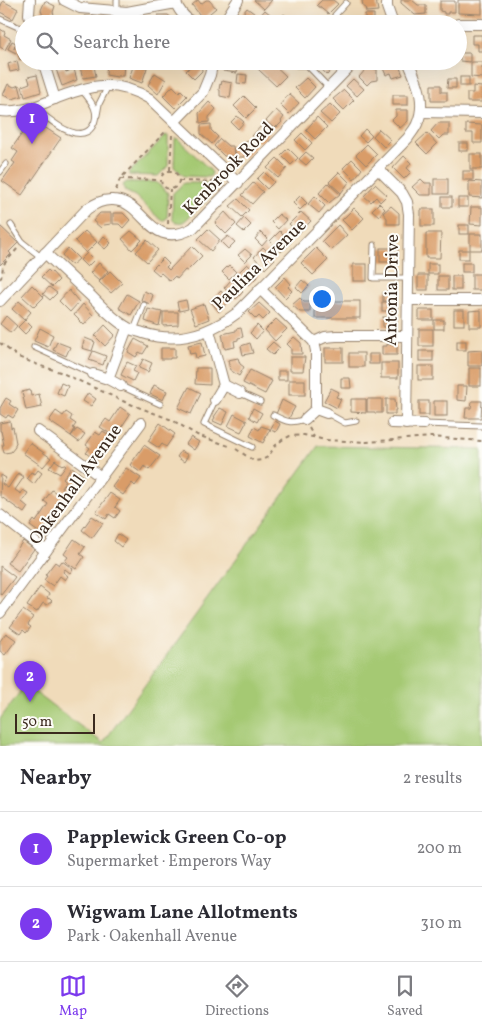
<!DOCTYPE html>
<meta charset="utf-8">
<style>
body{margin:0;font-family:Vollkorn,serif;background:#f2f2f3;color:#2b2b33}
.scale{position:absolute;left:15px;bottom:12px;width:80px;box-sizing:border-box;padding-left:5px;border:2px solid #3b2a1e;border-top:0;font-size:14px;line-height:18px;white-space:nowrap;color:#3b2a1e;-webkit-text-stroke:4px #fdfcf7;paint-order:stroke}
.you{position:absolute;left:321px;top:298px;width:18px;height:18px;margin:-12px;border:4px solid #fff;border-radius:50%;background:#1a73e8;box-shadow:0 0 0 8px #1a73e833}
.badge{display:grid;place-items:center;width:32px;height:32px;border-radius:50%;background:#7c3aed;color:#fff;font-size:16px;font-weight:700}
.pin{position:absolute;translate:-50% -41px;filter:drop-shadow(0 1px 2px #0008)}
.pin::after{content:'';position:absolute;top:26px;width:18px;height:15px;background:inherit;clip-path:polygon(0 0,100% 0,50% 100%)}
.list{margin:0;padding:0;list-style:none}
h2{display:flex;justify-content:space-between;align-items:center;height:65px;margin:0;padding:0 20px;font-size:21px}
h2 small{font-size:16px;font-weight:400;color:#7c7c81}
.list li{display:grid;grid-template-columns:32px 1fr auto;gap:15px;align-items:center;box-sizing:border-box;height:75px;padding:0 20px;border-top:1px solid #e1e1e2}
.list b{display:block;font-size:19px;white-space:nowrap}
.list p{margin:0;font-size:16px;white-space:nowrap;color:#7c7c81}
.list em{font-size:16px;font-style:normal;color:#7c7c81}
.icon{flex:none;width:28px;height:28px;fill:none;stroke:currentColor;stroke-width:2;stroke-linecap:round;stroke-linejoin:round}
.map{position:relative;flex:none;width:482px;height:746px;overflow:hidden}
.search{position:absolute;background:#fff;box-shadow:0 5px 20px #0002;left:15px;right:15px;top:15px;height:55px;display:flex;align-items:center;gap:12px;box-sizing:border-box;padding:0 18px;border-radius:28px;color:#7c7c81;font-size:19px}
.sheet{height:215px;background:#fff}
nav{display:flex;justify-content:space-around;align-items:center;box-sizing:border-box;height:70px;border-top:1px solid #e1e1e2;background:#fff;font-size:14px;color:#7c7c81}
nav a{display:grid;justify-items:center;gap:2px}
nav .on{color:#7c3aed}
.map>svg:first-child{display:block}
</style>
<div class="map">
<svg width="482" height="746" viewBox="0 0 482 746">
<rect width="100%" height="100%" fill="#fdfcf7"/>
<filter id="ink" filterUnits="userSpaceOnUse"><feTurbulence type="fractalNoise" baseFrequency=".02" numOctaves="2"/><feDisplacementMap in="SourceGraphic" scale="10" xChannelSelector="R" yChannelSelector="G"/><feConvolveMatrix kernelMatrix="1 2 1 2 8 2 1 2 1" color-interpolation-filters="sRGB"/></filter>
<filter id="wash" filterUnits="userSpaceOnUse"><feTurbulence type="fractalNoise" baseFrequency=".0096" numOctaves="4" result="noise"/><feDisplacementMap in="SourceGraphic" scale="20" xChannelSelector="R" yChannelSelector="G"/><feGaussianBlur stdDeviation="1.12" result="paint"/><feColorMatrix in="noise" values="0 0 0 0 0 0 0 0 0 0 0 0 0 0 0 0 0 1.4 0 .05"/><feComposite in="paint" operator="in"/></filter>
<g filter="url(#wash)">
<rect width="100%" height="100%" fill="#f0dbba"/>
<g fill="#a5c973" stroke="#707a48">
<path d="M166,135l2,1v30l-10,10 -29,-1v-2z"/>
<path d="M177,138l33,32 2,3 -2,4 -26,-1 -10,-9 1,-28z"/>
<path d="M127,182h29l12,11 -1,25 -5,3 -27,-25 -10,-5 -2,-5 1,-2z"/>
<path d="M184,183h26l4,5 -5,10 -22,21 -4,3 -7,1 -4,-4 1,-26z"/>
<path d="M318,446l164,3v297h-482v-27l25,-34 78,58z"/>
</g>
<g id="blocks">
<g fill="#d99c68">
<path d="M198,0l3,4 5,-4h3l7,8 -13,11 -11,-14z"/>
<path d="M254,0h18l-8,9z"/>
<path d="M322,0h11l5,4 -10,10 -11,-9z"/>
<path d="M362,0h14l2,11 -12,1 -1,-5h-2z"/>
<path d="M401,0h11l6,5h8v9l-11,1 -14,-12z"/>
<path d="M458,0h24v14l-24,-1z"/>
<path d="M3,1l15,8 -5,10 -13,-7v-4z"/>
<path d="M45,1l10,5 -2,6 2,5 -11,3 -3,-10z"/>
<path d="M440,1h15v11h-7v2h-4v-2l-4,-1z"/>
<path d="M247,8l11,8 -6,8h-11l-4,-3z"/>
<path d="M265,10l7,6 -5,7 -8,-6z"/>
<path d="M284,14l10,10h-19z"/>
<path d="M365,14h9v8l-2,2h-12l5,-6z"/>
<path d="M158,15h10l9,7 -2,2h-17z"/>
<path d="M85,16l17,2 -1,6h-16z"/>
<path d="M143,17h5l1,7h-16l-1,-5z"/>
<path d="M111,19l17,2 -1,3h-16z"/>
<path d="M0,29l5,3 -1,3 7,4 -6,11 -5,-3z"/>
<path d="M472,35h10v16h-4v-7h-6z"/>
<path d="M12,41l4,2 -2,6 4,-8 6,3v14l-4,2 -2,-6 -10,-5z"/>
<path d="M460,53h10v9l-10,-1z"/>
<path d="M17,61l2,9 -9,2 -2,-8z"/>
<path d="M90,61h3l3,15 -13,2 -4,-14z"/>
<path d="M190,61h11l1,10 -8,8 -8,-8 4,-4z"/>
<path d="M225,61h14l-2,12 -14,-2z"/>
<path d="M265,61h5l16,15 -10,10 -18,-17z"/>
<path d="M314,61h20l3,3 -10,11z"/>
<path d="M394,61h3l6,14 -10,3 -2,-5 -5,2 -4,-9z"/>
<path d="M107,62l17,1 -1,13h-5l-1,1 -11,-2z"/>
<path d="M471,62h11v16l-11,-1z"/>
<path d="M134,64l13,4 -5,15 -13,-5z"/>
<path d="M64,67l2,5 8,-3 3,11 -15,6 -6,-17z"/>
<path d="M366,69h11v11l-6,1 -4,4 -8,-8z"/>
<path d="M155,73l11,7 -8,14 -10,-9z"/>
<path d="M238,74l9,1 -1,9 -9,-1z"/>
<path d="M37,75l4,17 -16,5 -3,-11 8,-3 -2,-6z"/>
<rect x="460" y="77" width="9" height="9"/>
<path d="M306,78l9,9 -10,11 -10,-10z"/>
<path d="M353,79l11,10 -7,7 -11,-10z"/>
<path d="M448,79h8v9h-9z"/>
<path d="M222,81l10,2 -2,15 -10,-2v-6h-1l1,-6 1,1z"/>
<path d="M8,84l6,3 5,-2 3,11 -10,3 -9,-4z"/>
<path d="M431,85h10v7h6v9h-16z"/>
<path d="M173,86l6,6 2,-2 6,6 -12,12 -12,-12z"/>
<path d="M473,86l9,1v15h-15v-9h6z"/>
<path d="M344,90l10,10 -10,10 -11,-11z"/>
<path d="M289,94l10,9 -10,11 -9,-9z"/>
<rect x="393" y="95" width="15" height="10"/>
<path d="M244,96l12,12 -10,10 -12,-12z"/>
<path d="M209,102l7,7 -7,8v5l-9,1 -1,-10z"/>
<path d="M330,104l10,10 -9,9 -11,-10z"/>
<path d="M276,110l8,7 -3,4 1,1 -5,5 -1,-1 -2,2 -8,-7z"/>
<path d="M396,110h12v11l-8,7 -8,-8 4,-4z"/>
<path d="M237,116l7,6 -6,7 -7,-7z"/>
<path d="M317,117l10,10 -12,12 -9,-9z"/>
<path d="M32,119l29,19 -39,57 -20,-14 13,-18 -3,-2 6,-9 -6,-4z"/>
<path d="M438,123h11v12h-6l-4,4 -8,-8z"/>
<path d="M211,124v6l7,7 -6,7 -11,-10v-9z"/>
<path d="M466,124l16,1v18h-9v-10h-7z"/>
<path d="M262,125l8,7 -4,4 1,1 -4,5 -1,-1 -2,2 -8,-7z"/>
<path d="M365,129l7,7 -6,6 -7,-6z"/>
<path d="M379,129l12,11 -7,7 -11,-11z"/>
<path d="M302,133l10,10 -7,7 -10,-10z"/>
<path d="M427,133l10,11 -10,10 -11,-11z"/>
<path d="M220,139l8,7h5l1,10h-10l-10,-10z"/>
<path d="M248,140l7,7 -10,10h-9l-1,-9 5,-1z"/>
<rect x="459" y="143" width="9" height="8"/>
<path d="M367,144l10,10 -11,11 -10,-10z"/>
<path d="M288,148l10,10 -7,7 -10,-10z"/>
<path d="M306,152l7,6 -7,7 -7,-6z"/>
<rect x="470" y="154" width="12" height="15"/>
<path d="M404,156l7,7 -4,5 4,4 -7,7 -11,-11z"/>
<path d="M277,158l10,10 -9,10 -11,-10z"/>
<path d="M352,159l10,10 -8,10 -11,-11z"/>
<rect x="463" y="171" width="10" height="9"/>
<path d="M264,172l10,10 -7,7 -10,-10z"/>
<path d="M339,172l10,10 -8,11 -12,-11z"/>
<path d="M421,179l4,4h6v12h-11l-8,-8z"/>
<rect x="434" y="179" width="14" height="15"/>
<path d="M469,181l13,1v16l-13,-1z"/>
<path d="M253,183l10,9 -11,12 -10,-9z"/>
<path d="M328,183l12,11 -11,9 -10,-10z"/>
<path d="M375,184l12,11 -7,7 -4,-5 -5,5 -7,-6z"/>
<path d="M300,196l7,7 -7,7 -7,-7z"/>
<path d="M315,196l10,10 -6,7 -11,-9z"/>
<rect x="442" y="197" width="10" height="10"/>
<rect x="458" y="198" width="10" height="9"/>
<path d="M238,199l11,11 -7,7 -12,-11z"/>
<path d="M379,203l6,6 -6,7 -7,-6z"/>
<path d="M391,206l8,7v11h-12v-6l-4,-5z"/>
<path d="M471,207h11v18l-12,-1z"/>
<path d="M354,208l10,10 -12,12 -10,-10z"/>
<rect x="421" y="209" width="13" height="17"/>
<path d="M225,212l11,12 -10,10 -11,-11z"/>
<path d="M301,212l10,9 -12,12 -10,-9z"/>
<path d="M100,213h11v11l-7,1 -3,3 -8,-7z"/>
<path d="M113,213h10l7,7 -7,8 -4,-4h-6z"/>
<path d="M279,214l7,6 -8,9 -7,-7z"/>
<path d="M244,218l7,7 -7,7 -7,-6z"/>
<path d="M338,225l9,10 -16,15 -9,-9z"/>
<rect x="459" y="225" width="10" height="9"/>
<path d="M0,226l18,17 -9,9 2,2 -11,11z"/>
<path d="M208,229l12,11 -9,11 -13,-12z"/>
<path d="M85,231l12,11 -11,11 -11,-12z"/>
<path d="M131,231l11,9 -10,10 -10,-11z"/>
<path d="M280,231l11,11 -10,10 -11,-11z"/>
<path d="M261,232l7,7 -6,7 -7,-7z"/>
<path d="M426,233h15l-1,25h-14z"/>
<rect x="470" y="234" width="12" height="16"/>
<path d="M104,236l7,7 -6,6 -7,-6z"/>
<path d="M228,236l7,6 -7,7 -7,-7z"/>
<path d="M147,240l11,10 -11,12 -11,-10z"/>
<path d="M192,246l10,10 -15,15 -2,-1 -8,9 -2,-3 -5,5 -9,-8 -2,2 -7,-6 11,-11 6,6 -3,3 3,3z"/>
<path d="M263,247l12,12 -10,10 -11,-12z"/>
<path d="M68,248l11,11 -7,6 -3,-2 -7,-8z"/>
<path d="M316,248l12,12 -15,15 -12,-12z"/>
<rect x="380" y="248" width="18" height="14"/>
<path d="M245,249l7,6 -7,7 -7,-7z"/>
<rect x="459" y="250" width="10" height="9"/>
<path d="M87,253l7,7 -7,7 -7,-7z"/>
<path d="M99,263l9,8 -9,10 -9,-8z"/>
<rect x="462" y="263" width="10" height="9"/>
<path d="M247,264l12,11 -10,10 -12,-11z"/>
<rect x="353" y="264" width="14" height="17"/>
<rect x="428" y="264" width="10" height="10"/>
<path d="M229,265l7,7 -7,7 -7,-7z"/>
<path d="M48,270l3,3 1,-1 7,8 -7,7 -11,-10z"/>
<path d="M110,271l12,12 -11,10 -12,-11z"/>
<rect x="472" y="274" width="10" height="16"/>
<rect x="418" y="275" width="10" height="15"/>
<rect x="438" y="276" width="10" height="14"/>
<rect x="452" y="276" width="9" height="14"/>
<path d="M285,277l6,7 -3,3 4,4 -7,7 -10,-11z"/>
<path d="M231,280l12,12 -7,7 -12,-11z"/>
<path d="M302,280l7,6 -7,7 -6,-6z"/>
<path d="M32,285l12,12 -10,10 -12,-11z"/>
<path d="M49,287l8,6 -7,7 -7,-6z"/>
<path d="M69,290l10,12 -9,10 -11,-11z"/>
<path d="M144,291l9,4 -3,9 -9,-4z"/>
<path d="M221,291l8,10 -10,11 -9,-11z"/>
<path d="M387,291l10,1v9h-14v-9z"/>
<path d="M127,294l12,7 -8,14 -12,-7z"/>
<path d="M300,298l4,4h6v10h-10l-8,-7z"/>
<path d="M186,300l2,9 -9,2 -2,-9z"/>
<path d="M19,301l12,11 -7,8 -12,-11z"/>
<rect x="315" y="301" width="45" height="17"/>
<rect x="382" y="302" width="15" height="9"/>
<path d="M259,303l11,10 -7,7 -4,-4 -3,3 -7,-7z"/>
<path d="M83,304l10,11 -9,10 -10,-10z"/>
<path d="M204,304l5,15 -13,5 -6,-15z"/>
<path d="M148,309l14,3 -3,14 -14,-5z"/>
<rect x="419" y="310" width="14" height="10"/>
<rect x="454" y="310" width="10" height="15"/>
<path d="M481,310v17h-12v-16z"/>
<path d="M163,312h15v13l-15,1z"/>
<path d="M6,316l11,10 -6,7 -11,-9z"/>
<rect x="383" y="317" width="14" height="10"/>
<path d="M276,319l11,10 -12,12 -10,-11z"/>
<path d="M25,320l7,7 -7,7 -7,-7z"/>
<rect x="434" y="320" width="10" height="9"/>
<path d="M105,325l10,10 -10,11 -10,-10z"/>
<path d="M257,325l6,6 -7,8 -6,-6z"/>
<path d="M40,328l13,7 -5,12 -14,-6z"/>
<path d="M241,328l2,9 -5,1v2l-4,1 1,6 -10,2 -3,-15 14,-3v-2z"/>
<rect x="419" y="329" width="14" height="17"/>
<path d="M294,337l7,6 1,11h-11v-6l-4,-4z"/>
<path d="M85,338l10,4 -3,9 -10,-3z"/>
<path d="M135,339l13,7 -5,8 -4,-2 -3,5 -8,-5z"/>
<rect x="457" y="341" width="9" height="9"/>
<path d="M57,342l13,5 -4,9 -13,-6z"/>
<path d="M202,342l3,14 -9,2 -1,-5 -5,1 -2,-9z"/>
<path d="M273,342l7,6 -7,7 -7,-6z"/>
<path d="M250,343l3,10 -10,2 -2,-9z"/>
<path d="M387,344l10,2v9h-15v-9h5z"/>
<path d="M161,348h14v10h-5v1h-9z"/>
<rect x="325" y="348" width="18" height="14"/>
<path d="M482,350v16h-14v-15z"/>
<path d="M93,351l13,5 -3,9 -14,-5z"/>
<rect x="419" y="351" width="14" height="10"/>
<rect x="349" y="353" width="15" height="14"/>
<rect x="369" y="354" width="10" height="10"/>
<path d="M290,357h15l-2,14h-13z"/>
<path d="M238,358l2,6 4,3 -5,9 -9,-6 -2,-10z"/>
<path d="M143,359l9,4 -4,9 -9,-4z"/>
<path d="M127,362l9,4 -3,5 4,2 -4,8 -12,-6z"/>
<rect x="381" y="363" width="17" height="15"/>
<rect x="418" y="366" width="15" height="14"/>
<path d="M196,368h14v17l-15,-1z"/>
<rect x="469" y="368" width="12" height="18"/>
<path d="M250,370l22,11 -7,13 -22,-11z"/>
<rect x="278" y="371" width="9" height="9"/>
<path d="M341,378h9l1,10h-10z"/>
<rect x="289" y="380" width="16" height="15"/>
<path d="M61,383l7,3 -4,10 -7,-3z"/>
<path d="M154,385l13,6 -4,9 -13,-6z"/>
<path d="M457,386h10l-1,15 -9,-1z"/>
<path d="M189,387l12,6 -10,21 -13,-6z"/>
<path d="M331,388l8,4 -3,5 5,2 -4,9 -13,-7z"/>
<path d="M30,390l1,6 8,-2 3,13 -16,3 -4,-18z"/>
<path d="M88,393l8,6 -5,7 -8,-5z"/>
<path d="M6,398l5,3 -2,3 9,6 -5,8 -5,-3 -2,3 -6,-4v-6z"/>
<path d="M351,399h15v14l-15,-1z"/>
<path d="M367,399h15v14h-7v-1h-8z"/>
<path d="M386,399h9l1,11h-1v4h-9z"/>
<path d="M282,400l13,7 -7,13 -12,-6z"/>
<rect x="419" y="401" width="10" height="14"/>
<rect x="434" y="401" width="13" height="15"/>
<path d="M472,401h10l-1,17h-16l1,-10h5z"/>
<path d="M120,407l10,7 -15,23 -15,-10 6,-8 4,3z"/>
<path d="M220,408l8,4 -6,13 -9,-4 2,-4h-1z"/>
<path d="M253,408l9,5 -5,9 -8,-5z"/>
<path d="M56,411l7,5 3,-4 6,4 -2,4 6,4 -3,4 2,1 -4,7 -22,-15z"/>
<path d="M234,414l13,7 -6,11 -13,-6z"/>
<path d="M10,421l1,7 2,-1 3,16 -1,1v3l-4,5 -7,1 -2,-8h2l-3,-14h-1v-8z"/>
<path d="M275,421l5,3 -4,8 -6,-2z"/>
<path d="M160,423l15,11 -9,13 -4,-3 -3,4 -11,-7z"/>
<path d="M261,426l9,3 -7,14 -13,-7 4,-9 5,3z"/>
<path d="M77,429l8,5 -6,8 -8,-6z"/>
<path d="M103,431l6,4 -3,5 3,2 -13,19 -10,-8 4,-5 -4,-3 9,-13 5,3z"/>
<path d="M191,437l8,5 -5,8 -8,-6z"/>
<path d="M30,443l21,15 -8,9 -20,-14z"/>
<path d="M144,445l16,11 -11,14 -5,-4 -4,6 -10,-7z"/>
<path d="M181,451l7,4 -4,7 -7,-5z"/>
<path d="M55,460l7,5 1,-1 3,2 -6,8 -11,-6z"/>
<path d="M72,467l12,9 -13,19 -10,-7 5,-7 -3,-3z"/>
<path d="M126,468l15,10 -6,8 -3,-3 -9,12 -11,-8z"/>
<path d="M38,470l4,3 -8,11 -7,-6 4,-6 4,2z"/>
<path d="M18,473l6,4 -9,13 6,4 2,-4 5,3 -6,9 6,5 -4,6 -24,-17 1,-21 5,3 -4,6 6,4z"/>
<path d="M52,490l14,10 -25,34 -11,-8 4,-6 2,2 12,-18 -4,-3z"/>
<path d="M110,493l10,7 -5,7 5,4 -5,7 -6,-4 -3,5 -10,-7z"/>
<path d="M92,516l11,7 -11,15 -10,-8z"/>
<path d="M118,534l8,6 -5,7 -7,-6z"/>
<path d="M74,539l11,8 -5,7 4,3 -8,12 -11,-8 3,-4 -4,-3z"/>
<path d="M23,541l11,8 -16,22 -11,-8z"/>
<path d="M62,561l11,8 -3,4 -5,-4 -2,3 5,4 -3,4 -5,-4 -7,10 -9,-6 3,-4 -2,-1 10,-13 4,3z"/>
<path d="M0,566l15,11 -14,18 -1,-1z"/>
<path d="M40,587l9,7 -2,4 3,1 2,2 -5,4 -4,-2 -6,9 -10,-6z"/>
<path d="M23,610l10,7 -5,8 3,2 -5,6 -3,-3 -3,4 -10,-7z"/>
<path d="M6,633l10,7 -11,15 -5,-4v-10z"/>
</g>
</g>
</g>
<g filter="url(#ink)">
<use href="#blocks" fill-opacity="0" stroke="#96826c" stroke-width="1"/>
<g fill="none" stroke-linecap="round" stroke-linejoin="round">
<defs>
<g id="lane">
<path d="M117,0v11"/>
<path d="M0,19l18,8 6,1"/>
<path d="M345,24l-10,-9 11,-12"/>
<path d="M293,61l4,4h10l22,23"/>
<path d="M34,108c12,8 26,22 41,25 6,1 13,0 17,-6 10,-15 -2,-27 -11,-38"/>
<path d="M97,115l2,-11 9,-18"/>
<path d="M0,172l6,-8"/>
<path d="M11,225l11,17 19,15"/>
<path d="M374,245l-1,33h35"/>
<path d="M134,330l10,-25"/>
<path d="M34,347l59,27"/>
<path d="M121,386l39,18"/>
<path d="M240,393l20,9"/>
<path d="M215,400l-11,24 48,23"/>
<path d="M327,413l18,10 11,-2"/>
<path d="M273,415c14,7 17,9 32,4"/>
<path d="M424,424l58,2"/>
</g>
<g id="street">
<path d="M30,0l-1,14 2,10"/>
<path d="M64,0l16,8 47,4 49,-9"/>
<path d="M175,0c3,11 10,17 18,24"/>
<path d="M387,0v7l6,17"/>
<path d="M223,24l15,-24"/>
<path d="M429,24h6"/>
<path d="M458,24h24"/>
<path d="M43,61l12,38"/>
<path d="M0,111c19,2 35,-4 52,-11 37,-15 62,-22 98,-1l88,84"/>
<path d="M421,112l61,1"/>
<path d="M174,122l29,-30 7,-17 3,-14"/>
<path d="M378,169l24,24 5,9 2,12 -3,210"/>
<path d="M45,253c16,15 32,30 48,45 10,10 20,21 32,28 5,4 12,5 18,7 34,11 66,1 94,-20l171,-175c3,-5 7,-9 9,-14 10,-22 0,-42 -9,-63"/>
<path d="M260,289l54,53 2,9v58l11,4"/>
<path d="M408,300h74"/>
<path d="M0,301l87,-92c8,-5 16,-10 26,-9 33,1 36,52 80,28l162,-167"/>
<path d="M209,330l15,55 -9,15"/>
<path d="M314,342l11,-5 11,-1h71"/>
<path d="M93,374l15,5 13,7"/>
<path d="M108,379l19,-51"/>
<path d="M224,385l16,8"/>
<path d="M305,419l11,-10"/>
<path d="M392,423l32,1"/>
<path d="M38,431l63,46"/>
<path d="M0,515l46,36"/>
<path d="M0,613l141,-190"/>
</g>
</defs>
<use href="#lane" stroke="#96826c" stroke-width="7"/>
<use href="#street" stroke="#96826c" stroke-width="12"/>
<g stroke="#96826c" stroke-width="2" stroke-dasharray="4 4" stroke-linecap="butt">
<path d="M170,170l2,-35"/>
<circle cx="170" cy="180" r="9"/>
<path d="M120,179l40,1"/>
<path d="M179,181l43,1"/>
<path d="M116,190l4,-11 47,-49"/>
<path d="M168,224l2,-35"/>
<path d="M0,279l2,-3 1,-11 15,-17"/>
<path d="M0,343l18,14 23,9 19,6 65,30 47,18 25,15 32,11"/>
<path d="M309,428l5,9"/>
<path d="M236,449l18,12 8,-1 6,-3 7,-11 7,-6 8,-4 14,-1 21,5 42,2 64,-5 51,4"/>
</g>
<use href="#lane" stroke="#fff" stroke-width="5"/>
<use href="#street" stroke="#fff" stroke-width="10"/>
</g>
</g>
<g text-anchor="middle" stroke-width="4" stroke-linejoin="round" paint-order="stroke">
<g font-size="18" fill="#3b2a1e" stroke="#fdfcf7">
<text transform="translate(228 168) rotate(-46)" y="6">Kenbrook Road</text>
<text transform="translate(259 264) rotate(-44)" y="6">Paulina Avenue</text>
<text transform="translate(391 290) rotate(-89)" y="6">Antonia Drive</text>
<text transform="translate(75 484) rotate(-54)" y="6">Oakenhall Avenue</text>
</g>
</g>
</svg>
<div class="scale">50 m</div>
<div class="you"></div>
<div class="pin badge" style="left:32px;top:144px">1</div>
<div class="pin badge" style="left:30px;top:702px">2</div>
<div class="search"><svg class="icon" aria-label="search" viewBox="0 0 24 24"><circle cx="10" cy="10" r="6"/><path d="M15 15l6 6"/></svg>Search here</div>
</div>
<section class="sheet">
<h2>Nearby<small>2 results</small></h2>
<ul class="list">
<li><span class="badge">1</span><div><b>Papplewick Green Co-op</b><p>Supermarket · Emperors Way</p></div><em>200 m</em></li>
<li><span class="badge">2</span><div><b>Wigwam Lane Allotments</b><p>Park · Oakenhall Avenue</p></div><em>310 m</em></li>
</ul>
</section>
<nav>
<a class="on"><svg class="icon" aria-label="map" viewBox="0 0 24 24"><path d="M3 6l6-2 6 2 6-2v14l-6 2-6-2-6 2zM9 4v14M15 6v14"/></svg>Map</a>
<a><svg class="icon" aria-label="directions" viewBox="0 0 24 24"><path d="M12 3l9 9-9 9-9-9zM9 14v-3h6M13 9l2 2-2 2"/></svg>Directions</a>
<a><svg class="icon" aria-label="saved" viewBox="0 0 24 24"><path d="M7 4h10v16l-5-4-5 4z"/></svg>Saved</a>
</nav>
